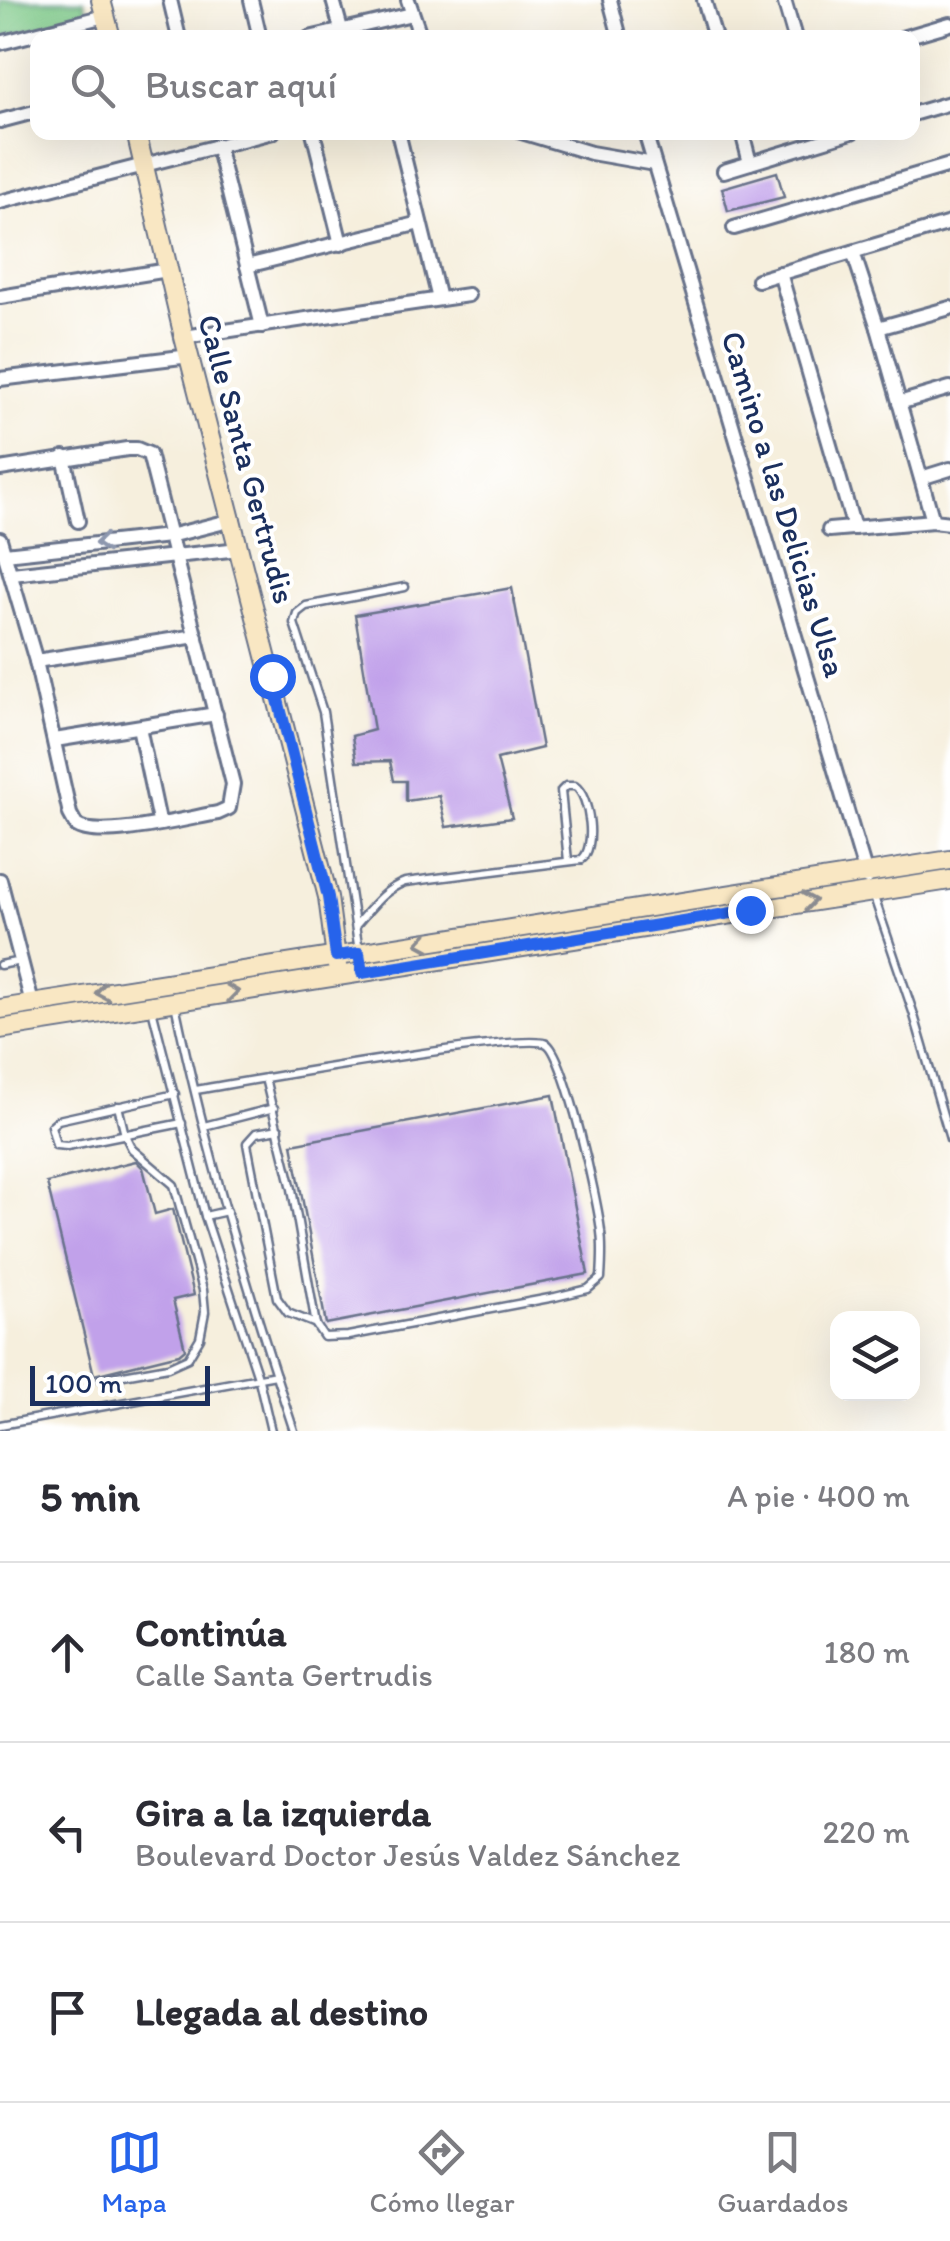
<!DOCTYPE html>
<html lang="es">
<meta charset="utf-8">
<style>
body{margin:0;font-family:Itim,sans-serif;background:#f7f7f7;color:#2b2b33}
.controls{position:absolute;right:30px;bottom:30px;display:grid;overflow:hidden;border-radius:20px;box-shadow:0 10px 40px #0002}
.controls button{width:90px;height:90px;display:grid;place-items:center;padding:0;border:0;border-bottom:2px solid #e1e1e2;background:#fff;color:#2b2b33;font:50px sans-serif}
.scale{position:absolute;left:30px;bottom:25px;width:180px;box-sizing:border-box;padding-left:10px;border:5px solid #1b2f5e;border-top:0;font-size:28px;line-height:35px;white-space:nowrap;color:#1b2f5e;-webkit-text-stroke:8px #fff;paint-order:stroke}
.stop{position:absolute;width:30px;height:30px;margin:-22px;border:8px solid #2563eb;border-radius:50%;background:#fff}
.stop.end{background:#2563eb;border-color:#fff;box-shadow:0 2px 10px #0008}
.list{margin:0;padding:0;list-style:none}
h2{display:flex;justify-content:space-between;align-items:center;height:130px;margin:0;padding:0 40px;font-size:42px}
h2 small{font-size:32px;font-weight:400;color:#7c7c81}
.list li{display:grid;grid-template-columns:65px 1fr auto;gap:30px;align-items:center;box-sizing:border-box;height:180px;padding:0 40px;border-top:2px solid #e1e1e2}
.list b{display:block;font-size:38px;white-space:nowrap}
.list p{margin:0;font-size:32px;white-space:nowrap;color:#7c7c81}
.list em{font-size:32px;font-style:normal;color:#7c7c81}
.icon{flex:none;width:55px;height:55px;fill:none;stroke:currentColor;stroke-width:2;stroke-linecap:round;stroke-linejoin:round}
.map{position:relative;flex:none;width:950px;height:1431px;overflow:hidden}
.search{position:absolute;background:#fff;box-shadow:0 10px 40px #0002;left:30px;right:30px;top:30px;height:110px;display:flex;align-items:center;gap:25px;box-sizing:border-box;padding:0 35px;border-radius:20px;color:#7c7c81;font-size:38px}
.sheet{height:670px;background:#fff}
nav{display:flex;justify-content:space-around;align-items:center;box-sizing:border-box;height:140px;border-top:2px solid #e1e1e2;background:#fff;font-size:28px;color:#7c7c81}
nav a{display:grid;justify-items:center;gap:5px}
nav .on{color:#2563eb}
.map>svg:first-child{display:block}
</style>
<div class="map">
<svg width="950" height="1431" viewBox="0 0 950 1431">
<rect width="100%" height="100%" fill="#fff"/>
<filter id="ink" filterUnits="userSpaceOnUse"><feTurbulence type="fractalNoise" baseFrequency=".01" numOctaves="2"/><feDisplacementMap in="SourceGraphic" scale="20" xChannelSelector="R" yChannelSelector="G"/><feConvolveMatrix kernelMatrix="1 2 1 2 8 2 1 2 1" color-interpolation-filters="sRGB"/></filter>
<filter id="wash" filterUnits="userSpaceOnUse"><feTurbulence type="fractalNoise" baseFrequency=".0048" numOctaves="4" result="noise"/><feDisplacementMap in="SourceGraphic" scale="40" xChannelSelector="R" yChannelSelector="G"/><feGaussianBlur stdDeviation="2.25" result="paint"/><feColorMatrix in="noise" values="0 0 0 0 0 0 0 0 0 0 0 0 0 0 0 0 0 1.4 0 .05"/><feComposite in="paint" operator="in"/></filter>
<g filter="url(#wash)">
<rect width="100%" height="100%" fill="#f6efdd"/>
<path fill="#7bc786" stroke="#4b7b72" stroke-width="2.5" d="M0,0h84l4,15 -88,23z"/>
<g id="blocks">
<g fill="#c1a1ea">
<path d="M777,172l7,25 -56,14 -6,-23z"/>
<path d="M512,588l30,160 -45,11 15,59 -66,9 -7,-31 -33,5v-20h-12l-4,-20 -34,1 -4,-26 22,-6 -19,-115z"/>
<path d="M553,1095l35,179 -262,50 -34,-180z"/>
<path d="M136,1161l7,7 12,46 18,-5 21,86 -21,5 12,49 -6,5 -85,21 -47,-192z"/>
</g>
</g>
</g>
<g filter="url(#ink)">
<use href="#blocks" fill-opacity="0" stroke="#68728a" stroke-width="2.5"/>
<g fill="none" stroke-linecap="round" stroke-linejoin="round">
<defs>
<g id="lane">
<path d="M874,897l39,115 37,127"/>
<path d="M357,924c15,-17 26,-34 48,-42l176,-22c16,-11 9,-64 -6,-74h-9l-5,5 7,70"/>
<path d="M0,965l21,-4"/>
<path d="M362,971l-39,-259 -29,-89 3,-10 9,-7 99,-19"/>
<path d="M175,1004c30,144 73,287 119,427"/>
<path d="M152,1009l53,207 54,164 12,51"/>
<path d="M195,1090c43,-7 332,-59 352,-46 18,11 52,161 54,188 2,15 1,31 0,46l-13,11 -33,8 -207,39 -24,1 -8,-12 -24,-136 -27,-111"/>
<path d="M175,1094l-117,26 -7,6 5,19 11,1 115,-23"/>
<path d="M204,1126l70,-18"/>
<path d="M279,1129l-23,4 -9,10 1,6 29,149 11,15 28,11"/>
<path d="M205,1216l22,-5"/>
<path d="M101,1379l67,-12 20,-9 12,-20 5,-26 -2,-22 -29,-105 -42,-36 -7,-14 -7,-29"/>
<path d="M0,1425l276,-50"/>
</g>
<g id="street">
<path d="M170,0l9,38"/>
<path d="M251,0l9,38"/>
<path d="M333,0l8,29"/>
<path d="M408,0l13,38"/>
<path d="M610,0l10,38"/>
<path d="M704,0l11,38"/>
<path d="M784,0l11,38"/>
<path d="M309,38l103,-24"/>
<path d="M902,38l48,-14"/>
<path d="M0,43l105,-27"/>
<path d="M912,114l38,-11"/>
<path d="M0,121l38,-10"/>
<path d="M313,132l28,112"/>
<path d="M398,132l41,167"/>
<path d="M521,132l70,21 63,11"/>
<path d="M645,132l222,746"/>
<path d="M742,132l8,31"/>
<path d="M217,145l45,181"/>
<path d="M724,171l128,-39"/>
<path d="M0,202l273,-70"/>
<path d="M734,228l216,-63"/>
<path d="M853,252l25,76 55,193"/>
<path d="M247,266l173,-43"/>
<path d="M780,273l74,255"/>
<path d="M758,280l192,-57"/>
<path d="M0,297l168,-27"/>
<path d="M878,328l72,-20"/>
<path d="M184,337l284,-42"/>
<path d="M0,379l190,-23"/>
<path d="M899,403l51,-15"/>
<path d="M64,457l14,64"/>
<path d="M0,469l127,-20h10l12,5 84,330 -4,24 -11,5c-30,5 -121,28 -142,12l-6,-11 -34,-153 -36,-122"/>
<path d="M921,478l29,-9"/>
<path d="M829,530l104,-9 17,2"/>
<path d="M5,554l164,-18 64,-16"/>
<path d="M12,574l227,-25"/>
<path d="M36,661l160,-25"/>
<path d="M139,727l20,94"/>
<path d="M55,740l161,-26"/>
<path d="M0,880l32,123"/>
</g>
<g id="secondary">
<path d="M101,0l10,38"/>
<path d="M136,132l48,205 144,560 9,69"/>
<path d="M0,1009l950,-149"/>
<path d="M0,1029l950,-149"/>
</g>
</defs>
<use href="#lane" stroke="#68728a" stroke-width="11"/>
<use href="#street" stroke="#68728a" stroke-width="18"/>
<use href="#secondary" stroke="#68728a" stroke-width="22"/>
<use href="#lane" stroke="#fff" stroke-width="6"/>
<use href="#street" stroke="#fff" stroke-width="12"/>
<use href="#secondary" stroke="#f9e7c3" stroke-width="18"/>
</g>
<defs><path id="oneway-chevron" d="M-2-3.5L2.5 0L-2 3.5" fill="none" stroke-width="1.6" stroke-linecap="round" stroke-linejoin="round" transform="scale(2.5)"/></defs>
<use stroke="#8d97ae" href="#oneway-chevron" transform="translate(102 543) rotate(174)"/>
<g stroke="#8a8b90">
<use href="#oneway-chevron" transform="translate(809 901) rotate(-9)"/>
<use href="#oneway-chevron" transform="translate(423 943) rotate(171)"/>
<use href="#oneway-chevron" transform="translate(102 992) rotate(171)"/>
<use href="#oneway-chevron" transform="translate(232 992) rotate(-8)"/>
</g>
</g>
<g fill="none" stroke-linecap="round" stroke-linejoin="round" filter="url(#ink)">
<path stroke="#2563eb" stroke-width="12" d="M272,676l56,221 8,59 23,-3 3,20 388,-63"/>
</g>
<g text-anchor="middle" stroke-width="8" stroke-linejoin="round" paint-order="stroke">
<g font-size="32" fill="#1b2f5e" stroke="#fff">
<text transform="translate(247 459) rotate(75)" y="11">Calle Santa Gertrudis</text>
<text transform="translate(784 504) rotate(73)" y="11">Camino a las Delicias Ulsa</text>
</g>
</g>
</svg>
<div class="controls">
<button><svg class="icon" aria-label="layers" viewBox="0 0 24 24"><path d="M12 4l9 5-9 5-9-5zM3 14l9 5 9-5"/></svg></button>
</div>
<div class="scale">100 m</div>
<div class="stop" style="left:272px;top:676px"></div>
<div class="stop end" style="left:750px;top:910px"></div>
<div class="search"><svg class="icon" aria-label="search" viewBox="0 0 24 24"><circle cx="10" cy="10" r="6"/><path d="M15 15l6 6"/></svg>Buscar aquí</div>
</div>
<section class="sheet">
<h2>5 min<small>A pie · 400 m</small></h2>
<ul class="list">
<li><svg class="icon" aria-label="ahead" viewBox="0 0 24 24"><path d="M12 20V5M6 11l6-6 6 6"/></svg><div><b>Continúa</b><p>Calle Santa Gertrudis</p></div><em>180 m</em></li>
<li><svg class="icon" aria-label="left" viewBox="0 0 24 24"><path d="M17 20v-9H6M10 6l-5 5 5 5"/></svg><div><b>Gira a la izquierda</b><p>Boulevard Doctor Jesús Valdez Sánchez</p></div><em>220 m</em></li>
<li><svg class="icon" aria-label="arrive" viewBox="0 0 24 24"><path d="M6 21V4h12l-3 4 3 4H6"/></svg><div><b>Llegada al destino</b></div></li>
</ul>
</section>
<nav>
<a class="on"><svg class="icon" aria-label="map" viewBox="0 0 24 24"><path d="M3 6l6-2 6 2 6-2v14l-6 2-6-2-6 2zM9 4v14M15 6v14"/></svg>Mapa</a>
<a><svg class="icon" aria-label="directions" viewBox="0 0 24 24"><path d="M12 3l9 9-9 9-9-9zM9 14v-3h6M13 9l2 2-2 2"/></svg>Cómo llegar</a>
<a><svg class="icon" aria-label="saved" viewBox="0 0 24 24"><path d="M7 4h10v16l-5-4-5 4z"/></svg>Guardados</a>
</nav>
